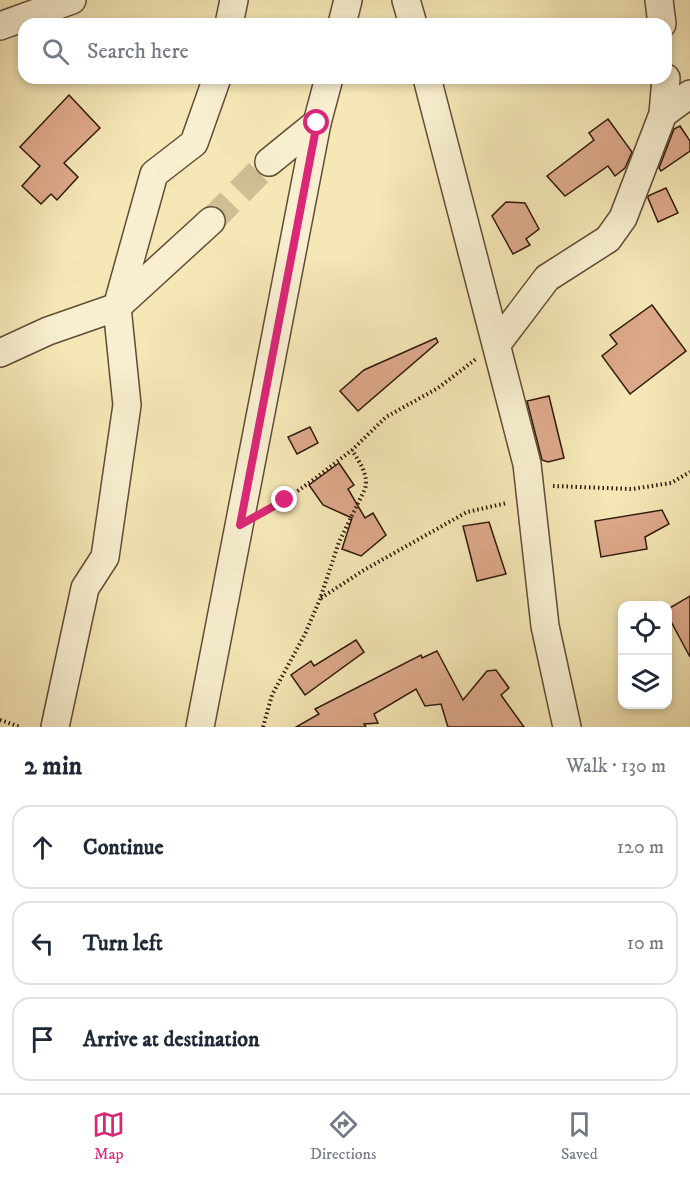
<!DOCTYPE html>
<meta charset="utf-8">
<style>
body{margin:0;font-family:"IM FELL DW Pica",serif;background:#f2f2f3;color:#1f2937}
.controls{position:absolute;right:18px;bottom:18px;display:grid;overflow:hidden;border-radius:12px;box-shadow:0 3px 9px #0003}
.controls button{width:54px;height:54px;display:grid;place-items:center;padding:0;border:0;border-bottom:2px solid #e0e1e3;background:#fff;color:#1f2937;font:30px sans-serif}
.stop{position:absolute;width:18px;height:18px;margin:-14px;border:4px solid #db2777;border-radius:50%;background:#fff}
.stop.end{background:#db2777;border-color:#fff;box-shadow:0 2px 6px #0008}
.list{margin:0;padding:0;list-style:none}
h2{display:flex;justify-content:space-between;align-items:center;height:78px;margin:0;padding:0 24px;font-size:26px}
h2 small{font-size:20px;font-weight:400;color:#747a83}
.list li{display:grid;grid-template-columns:39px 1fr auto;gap:18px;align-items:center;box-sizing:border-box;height:84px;margin:0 12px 12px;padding:0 12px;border:2px solid #e0e1e3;border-radius:18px}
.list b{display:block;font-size:22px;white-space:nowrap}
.list em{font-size:20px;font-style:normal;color:#747a83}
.icon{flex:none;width:33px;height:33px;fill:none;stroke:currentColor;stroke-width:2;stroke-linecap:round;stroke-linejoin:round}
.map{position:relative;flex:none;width:690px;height:727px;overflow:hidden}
.search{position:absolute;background:#fff;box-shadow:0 3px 9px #0003;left:18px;right:18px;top:18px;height:66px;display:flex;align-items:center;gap:15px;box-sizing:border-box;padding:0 21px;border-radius:18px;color:#747a83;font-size:22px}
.sheet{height:366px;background:#fff}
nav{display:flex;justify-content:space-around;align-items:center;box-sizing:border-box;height:84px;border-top:2px solid #e0e1e3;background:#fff;font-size:16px;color:#747a83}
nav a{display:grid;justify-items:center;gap:3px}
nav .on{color:#db2777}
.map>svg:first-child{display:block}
</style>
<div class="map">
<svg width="690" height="727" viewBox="0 0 690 727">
<rect width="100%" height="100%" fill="#f5e7b6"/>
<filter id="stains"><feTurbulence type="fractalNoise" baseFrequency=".00333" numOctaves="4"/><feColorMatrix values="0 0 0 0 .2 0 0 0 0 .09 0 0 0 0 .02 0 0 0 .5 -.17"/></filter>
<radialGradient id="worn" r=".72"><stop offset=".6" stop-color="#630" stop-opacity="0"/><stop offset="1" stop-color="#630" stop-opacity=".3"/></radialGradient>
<g fill="#dda98b" stroke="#31180b" stroke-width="1.5">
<path d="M69,95l31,33 -36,35 14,14 -21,23 -6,-6 -10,10 -19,-18 18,-20 -20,-19z"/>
<path d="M608,119l24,33 -7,16 -10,8 -7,-10 -43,30 -18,-20 47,-36 -5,-7z"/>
<path d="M680,126l10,15v10l-29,20 -2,-3 15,-39z"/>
<path d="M666,188l12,25 -20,9 -10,-24v-2z"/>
<path d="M506,202l19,1 14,26 -13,10 4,6 -17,9 -21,-38z"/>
<path d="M652,305l34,46 -56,43 -28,-38 15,-12 -7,-9z"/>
<path d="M436,338l2,4 -80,69 -18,-20 24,-21z"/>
<path d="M549,396l15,62 -16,4 -6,-2 -15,-59z"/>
<path d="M310,427l8,16 -21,11 -9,-17z"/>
<path d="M339,463l15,22 -6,4 17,29 8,-5 13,22 -25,21 -19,-7 10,-31 -29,-13 -14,-20z"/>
<path d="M662,510l7,14 -24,13 2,12 -46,8 -6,-36z"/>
<path d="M489,522l17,52 -29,7 -14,-55z"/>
<path d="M690,596v61l-22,-41v-7z"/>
<path d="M356,640l8,12 -59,43 -14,-20 20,-14 3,5z"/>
<path d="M437,651l26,49 24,-29 9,-1 13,18 -8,7 23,32h-76l-7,-23 -16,2 -9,-17 -42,25 4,9 -14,1 2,3h-70l23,-13 -4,-5 106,-54 1,3z"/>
</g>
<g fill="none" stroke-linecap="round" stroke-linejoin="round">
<path stroke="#cebe94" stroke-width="27" stroke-dasharray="27 14" stroke-linecap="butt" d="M211,221l58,-59"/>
<defs>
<g id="minor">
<path d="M406,0l7,24"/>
<path d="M659,0l3,24"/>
<path d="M229,24l5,-24"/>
<path d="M342,24l6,-24"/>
<path d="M0,26l72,-26"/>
<path d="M427,78l100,386 18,162 22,101"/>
<path d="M663,114l27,-20"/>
<path d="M269,162l48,-39"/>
<path d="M497,344l50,-66 61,-39 15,-21 40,-104 3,-36"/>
<path d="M0,353l48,-22 69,-24 94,-86"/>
<path d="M55,727l30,-139 20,-31 22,-152 -10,-98 37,-133 40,-31 23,-65"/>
<path d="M200,727l117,-604 12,-45"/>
</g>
</defs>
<use href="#minor" stroke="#624c36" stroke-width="30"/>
<g stroke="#31180b" stroke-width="4" stroke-dasharray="1.5 3" stroke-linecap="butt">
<path d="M553,486l79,3 39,-6 19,-11"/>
<path d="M267,510l18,-10 32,-23 35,-27 34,-33 52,-29 38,-29"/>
<path d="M321,598l43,-28 103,-58 40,-9"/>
<path d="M0,720l20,7"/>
<path d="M263,727l9,-32 33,-61 15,-35 19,-57 26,-53c4,-15 -6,-27 -13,-39"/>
</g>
<use href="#minor" stroke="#f8efd0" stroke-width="27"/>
</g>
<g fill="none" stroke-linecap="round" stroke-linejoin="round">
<path stroke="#db2777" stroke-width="8" d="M285,500l-45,25 77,-402"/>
</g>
<rect width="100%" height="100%" filter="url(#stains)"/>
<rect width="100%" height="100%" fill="url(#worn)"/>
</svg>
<div class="controls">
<button><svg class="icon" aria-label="locate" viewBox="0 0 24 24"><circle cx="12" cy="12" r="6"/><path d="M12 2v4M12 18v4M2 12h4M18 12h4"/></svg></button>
<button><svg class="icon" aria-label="layers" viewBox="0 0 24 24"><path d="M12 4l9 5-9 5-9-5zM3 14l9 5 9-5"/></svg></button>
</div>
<div class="stop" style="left:317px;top:123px"></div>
<div class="stop end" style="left:285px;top:500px"></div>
<div class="search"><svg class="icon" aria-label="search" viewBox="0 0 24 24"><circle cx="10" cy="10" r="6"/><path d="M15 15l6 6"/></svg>Search here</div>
</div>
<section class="sheet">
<h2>2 min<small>Walk · 130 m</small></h2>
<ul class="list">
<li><svg class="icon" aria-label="ahead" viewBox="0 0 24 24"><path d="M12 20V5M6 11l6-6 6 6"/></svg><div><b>Continue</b></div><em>120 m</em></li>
<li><svg class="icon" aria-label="left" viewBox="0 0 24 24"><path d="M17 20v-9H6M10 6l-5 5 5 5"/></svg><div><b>Turn left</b></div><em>10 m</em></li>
<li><svg class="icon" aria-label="arrive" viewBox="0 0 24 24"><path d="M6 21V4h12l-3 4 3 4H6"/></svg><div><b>Arrive at destination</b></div></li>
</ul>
</section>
<nav>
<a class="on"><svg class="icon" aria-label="map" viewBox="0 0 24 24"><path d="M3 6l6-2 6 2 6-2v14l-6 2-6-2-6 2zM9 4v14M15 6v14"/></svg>Map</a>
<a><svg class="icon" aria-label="directions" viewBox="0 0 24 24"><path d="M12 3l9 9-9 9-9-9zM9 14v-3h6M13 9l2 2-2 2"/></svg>Directions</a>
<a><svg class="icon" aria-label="saved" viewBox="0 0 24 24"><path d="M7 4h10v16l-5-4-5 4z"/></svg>Saved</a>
</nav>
